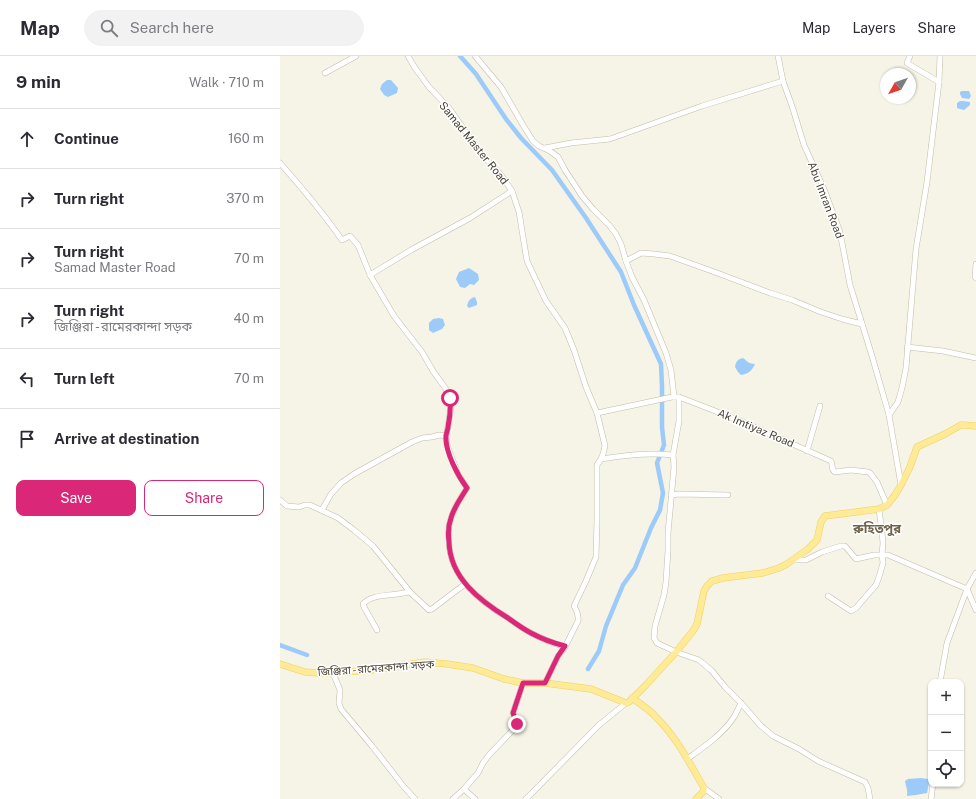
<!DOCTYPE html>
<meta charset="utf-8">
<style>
body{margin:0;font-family:"Public Sans","Noto Sans Bengali",sans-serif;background:#f2f2f3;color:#2b2b33}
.controls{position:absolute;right:12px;bottom:12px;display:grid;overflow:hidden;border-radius:8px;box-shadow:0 1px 3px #0004}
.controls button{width:36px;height:36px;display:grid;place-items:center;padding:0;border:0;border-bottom:1px solid #e1e1e2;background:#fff;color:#2b2b33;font:20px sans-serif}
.compass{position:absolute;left:600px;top:12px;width:36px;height:36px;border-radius:50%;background:#fff;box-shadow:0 1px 3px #0004;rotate:230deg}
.stop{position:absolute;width:12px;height:12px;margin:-9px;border:3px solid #db2777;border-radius:50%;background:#fff}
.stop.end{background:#db2777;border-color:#fff;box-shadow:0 1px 4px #0008}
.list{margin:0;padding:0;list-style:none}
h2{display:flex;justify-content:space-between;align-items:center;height:52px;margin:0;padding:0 16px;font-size:17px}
h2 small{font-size:13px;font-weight:400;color:#7c7c81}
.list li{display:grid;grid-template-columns:26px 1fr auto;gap:12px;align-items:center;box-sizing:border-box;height:60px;padding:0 16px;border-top:1px solid #e1e1e2}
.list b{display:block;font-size:15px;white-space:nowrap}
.list p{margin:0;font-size:13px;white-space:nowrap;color:#7c7c81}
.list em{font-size:13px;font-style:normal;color:#7c7c81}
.actions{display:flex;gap:8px;padding:12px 16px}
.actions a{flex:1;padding:9px 0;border:1px solid #db2777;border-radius:8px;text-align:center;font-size:14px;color:#db2777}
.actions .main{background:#db2777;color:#fff}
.icon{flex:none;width:22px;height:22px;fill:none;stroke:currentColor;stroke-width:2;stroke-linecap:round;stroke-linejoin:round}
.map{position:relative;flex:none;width:696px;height:743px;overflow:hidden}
header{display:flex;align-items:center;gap:24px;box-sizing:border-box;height:56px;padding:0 20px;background:#fff;border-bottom:1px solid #e1e1e2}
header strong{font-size:19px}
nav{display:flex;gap:22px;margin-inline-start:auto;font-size:14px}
.search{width:280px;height:36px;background:#f2f2f3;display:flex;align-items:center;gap:10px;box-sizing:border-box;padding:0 14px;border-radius:22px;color:#7c7c81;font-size:15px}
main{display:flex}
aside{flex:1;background:#fff}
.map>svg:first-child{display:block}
</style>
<header>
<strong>Map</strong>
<div class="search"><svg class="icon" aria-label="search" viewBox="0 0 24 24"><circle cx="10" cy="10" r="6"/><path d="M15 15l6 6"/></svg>Search here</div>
<nav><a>Map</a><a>Layers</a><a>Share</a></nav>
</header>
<main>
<aside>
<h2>9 min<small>Walk · 710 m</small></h2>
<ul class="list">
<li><svg class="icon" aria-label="ahead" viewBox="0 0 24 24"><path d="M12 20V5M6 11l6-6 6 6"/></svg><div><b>Continue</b></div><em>160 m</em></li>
<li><svg class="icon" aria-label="right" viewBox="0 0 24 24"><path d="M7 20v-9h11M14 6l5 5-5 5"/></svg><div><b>Turn right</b></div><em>370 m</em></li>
<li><svg class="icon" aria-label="right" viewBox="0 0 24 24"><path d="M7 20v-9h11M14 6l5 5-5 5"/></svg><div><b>Turn right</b><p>Samad Master Road</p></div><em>70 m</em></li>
<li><svg class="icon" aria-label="right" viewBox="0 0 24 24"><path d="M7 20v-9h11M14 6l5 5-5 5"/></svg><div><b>Turn right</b><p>জিঞ্জিরা - রামেরকান্দা সড়ক</p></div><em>40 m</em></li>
<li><svg class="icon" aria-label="left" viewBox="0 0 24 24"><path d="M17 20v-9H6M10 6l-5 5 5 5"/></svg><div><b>Turn left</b></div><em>70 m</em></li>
<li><svg class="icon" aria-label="arrive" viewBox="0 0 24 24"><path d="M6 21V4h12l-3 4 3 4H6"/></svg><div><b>Arrive at destination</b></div></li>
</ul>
<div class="actions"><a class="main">Save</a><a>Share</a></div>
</aside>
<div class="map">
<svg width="696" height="743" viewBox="0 0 696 743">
<rect width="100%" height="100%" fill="#f6f3e7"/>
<g fill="#9dcbf9">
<path d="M107,24h4l7,8 -1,5 -9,4 -4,-2 -4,-6 2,-5z"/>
<path d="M682,35h7l2,5 -2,3 -7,-1 -2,-4v-2z"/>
<path d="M680,45h3l7,1v3l-6,5 -4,-1 -3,-1v-5z"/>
<path d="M189,212l9,6 1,6 -5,5 -4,-1 -5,4 -5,-1 -4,-8 3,-7z"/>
<path d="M195,241l2,5v3l-8,3 -2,-2c1,-5 3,-8 8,-9z"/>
<path d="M159,262l4,1 2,6 -3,4 -9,4 -4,-3v-7l4,-4z"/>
<path d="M463,302c4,3 6,6 12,6 -3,7 -7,10 -14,11l-3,-3 -3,-5c1,-6 3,-8 8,-9z"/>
<path d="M641,722l7,1 1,4 -2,10 -11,2 -9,1c1,-6 -1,-9 -2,-15l3,-2z"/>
</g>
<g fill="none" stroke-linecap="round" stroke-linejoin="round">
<g stroke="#9dcbf9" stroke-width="4.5">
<path d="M180,0l16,18 30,45 15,19 31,32 34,48 35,54 13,33 27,59 1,22v41l2,18 -7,18 6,30 -3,17 -9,18 -16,40 -12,17 -17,41 -7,25 -11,18"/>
<path d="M0,589l27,10"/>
</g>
<defs>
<g id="minor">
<path d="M128,0l7,12 14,19 20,21 31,44 21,23 11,16 7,21 8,49 19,40 19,27 9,22 12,37 11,26 8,33 -2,8 -2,5 -4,6v55l-1,37 -10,24 -12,25c3,5 5,9 4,15l-13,26 -7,9 -13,27"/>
<path d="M195,0l26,31 22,38 10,16 6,5 11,5 8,6 7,13 17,26 11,13 16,16 7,9 5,10 5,17 15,-8 13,1 16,2 50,18 50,19 22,7 29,12 21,7 20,5"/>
<path d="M498,0l5,25 10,28 11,36 20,44 16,43 10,53 22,71 17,59 12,70"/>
<path d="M630,0l-3,7 32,19"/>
<path d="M45,17l31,-17"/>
<path d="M265,92l26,-5 39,-4 92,-33 81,-25"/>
<path d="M0,107c22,25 43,50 62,77l8,-4 8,9 12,30 41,-25 59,-32 42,-27"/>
<path d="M346,205l6,16 12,23 22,53 5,17 3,27"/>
<path d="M696,208l-1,13 1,1"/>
<path d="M90,219l24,41 28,36 11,19 13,18 4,9 1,9 -3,19 -2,10 1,9 11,29 9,14c-6,10 -13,19 -16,30 -3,8 -3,16 -2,24 1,36 31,59 59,76 7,5 15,11 23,15 11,6 22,10 34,14"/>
<path d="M627,291l36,4 33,7"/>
<path d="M399,341v24l-6,34 1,12 -6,66v17l-2,32 -2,13 -9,31 -1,12 3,5 19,9 23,8 13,11 13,16 16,16 19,22 13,11 26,13 19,12 47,21 3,6 2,11"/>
<path d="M317,357l75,-16h7l57,22 95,42c2,4 0,9 4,11l16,-2 17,2 2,1 7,9 10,23"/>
<path d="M609,359l9,-13 4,-14 4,-20 10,-119 11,-67 12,-100 1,-26"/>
<path d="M527,395l13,-45"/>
<path d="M321,403c24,-4 48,-7 72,-4"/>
<path d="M391,439l8,-1 49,1"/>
<path d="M0,444l7,6 12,1 6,-2h5l28,13 16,12 19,16 37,46 19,18 3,-1 33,-25"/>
<path d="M42,454l9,-16 10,-11 13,-9 58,-32 10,-4 10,-1 7,-2 7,1"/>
<path d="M514,504h12l16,-8 19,-6h4l11,13 18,-4h14l79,34 9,21"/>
<path d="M548,540l23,15 5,-3 20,-23 3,-8 4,-14 -1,-8 1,-12 -1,-10 -3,-24"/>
<path d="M97,574l-13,-23 -1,-3c8,-9 23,-8 34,-10 4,0 9,-2 13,-2"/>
<path d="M53,617l7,17 -1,13 2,6 31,37 32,41 11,12"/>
<path d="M660,626l7,-39 20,-54 9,-16"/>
<path d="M407,703c17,-12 36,-25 47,-42 3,-5 5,-10 7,-14"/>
<path d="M424,732l15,11"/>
<path d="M184,733l11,10"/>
<path d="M173,743l11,-10 14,-16 5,-10 6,-8 25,-26 3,-6 -4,-10 10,-30"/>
<path d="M246,743l73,-74 27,-22"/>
<path d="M651,743l2,-15"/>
</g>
<g id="major">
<path d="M0,608l25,8 14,1h14l39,-3 53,-8 22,2 26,4 31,11 19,4h22l46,6 35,14 3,-1 17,-17 30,-33 17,-21 4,-7 7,-33 3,-5 5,-5 11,-3 40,-5 16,-5 8,-4 21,-15 9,-9 4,-18 4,-6 54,-7 8,-4 8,-10 6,-10 9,-18 7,-20 28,-13 16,-9h3l12,1"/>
<path d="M352,642c9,6 18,12 25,20 20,20 33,46 47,70l-1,4 -7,7"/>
</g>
</defs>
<use href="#minor" stroke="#c2bca9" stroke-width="6"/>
<use href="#major" stroke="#f2d159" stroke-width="7"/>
<use href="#minor" stroke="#fff" stroke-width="5"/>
<use href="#major" stroke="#ffea97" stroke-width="6"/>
</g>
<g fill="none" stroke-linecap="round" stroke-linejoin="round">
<path stroke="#db2777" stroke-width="5" d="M170,342c1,10 0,19 -2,29 0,3 -2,6 -2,9 -1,16 12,40 21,52 -6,10 -13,19 -16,30 -3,8 -3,16 -2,24 1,36 31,59 59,76 7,5 15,11 23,15 11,6 22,10 34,13l-7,10 -13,27h-22l-10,30 4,11"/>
</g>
<g text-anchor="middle" stroke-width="3" stroke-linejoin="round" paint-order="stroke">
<g font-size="11" fill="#4a4435" stroke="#fff">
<text transform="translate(194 87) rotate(51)" y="4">Samad Master Road</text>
<text transform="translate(546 144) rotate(69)" y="4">Abu Imran Road</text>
<text transform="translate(476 372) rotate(23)" y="4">Ak Imtiyaz Road</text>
<text transform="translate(96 612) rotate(-4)" y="4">জিঞ্জিরা - রামেরকান্দা সড়ক</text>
</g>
<g font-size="13" font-weight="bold" fill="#6e634b" stroke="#fff">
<text x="597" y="477">রুহিতপুর</text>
</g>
</g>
</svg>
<div class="controls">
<button>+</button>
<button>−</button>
<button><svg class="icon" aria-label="locate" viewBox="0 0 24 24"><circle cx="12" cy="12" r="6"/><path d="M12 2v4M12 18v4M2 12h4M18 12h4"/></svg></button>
</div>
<svg class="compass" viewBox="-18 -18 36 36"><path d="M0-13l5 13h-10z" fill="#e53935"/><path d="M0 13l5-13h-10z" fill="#7c7c81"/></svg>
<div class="stop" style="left:170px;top:342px"></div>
<div class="stop end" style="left:237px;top:668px"></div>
</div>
</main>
